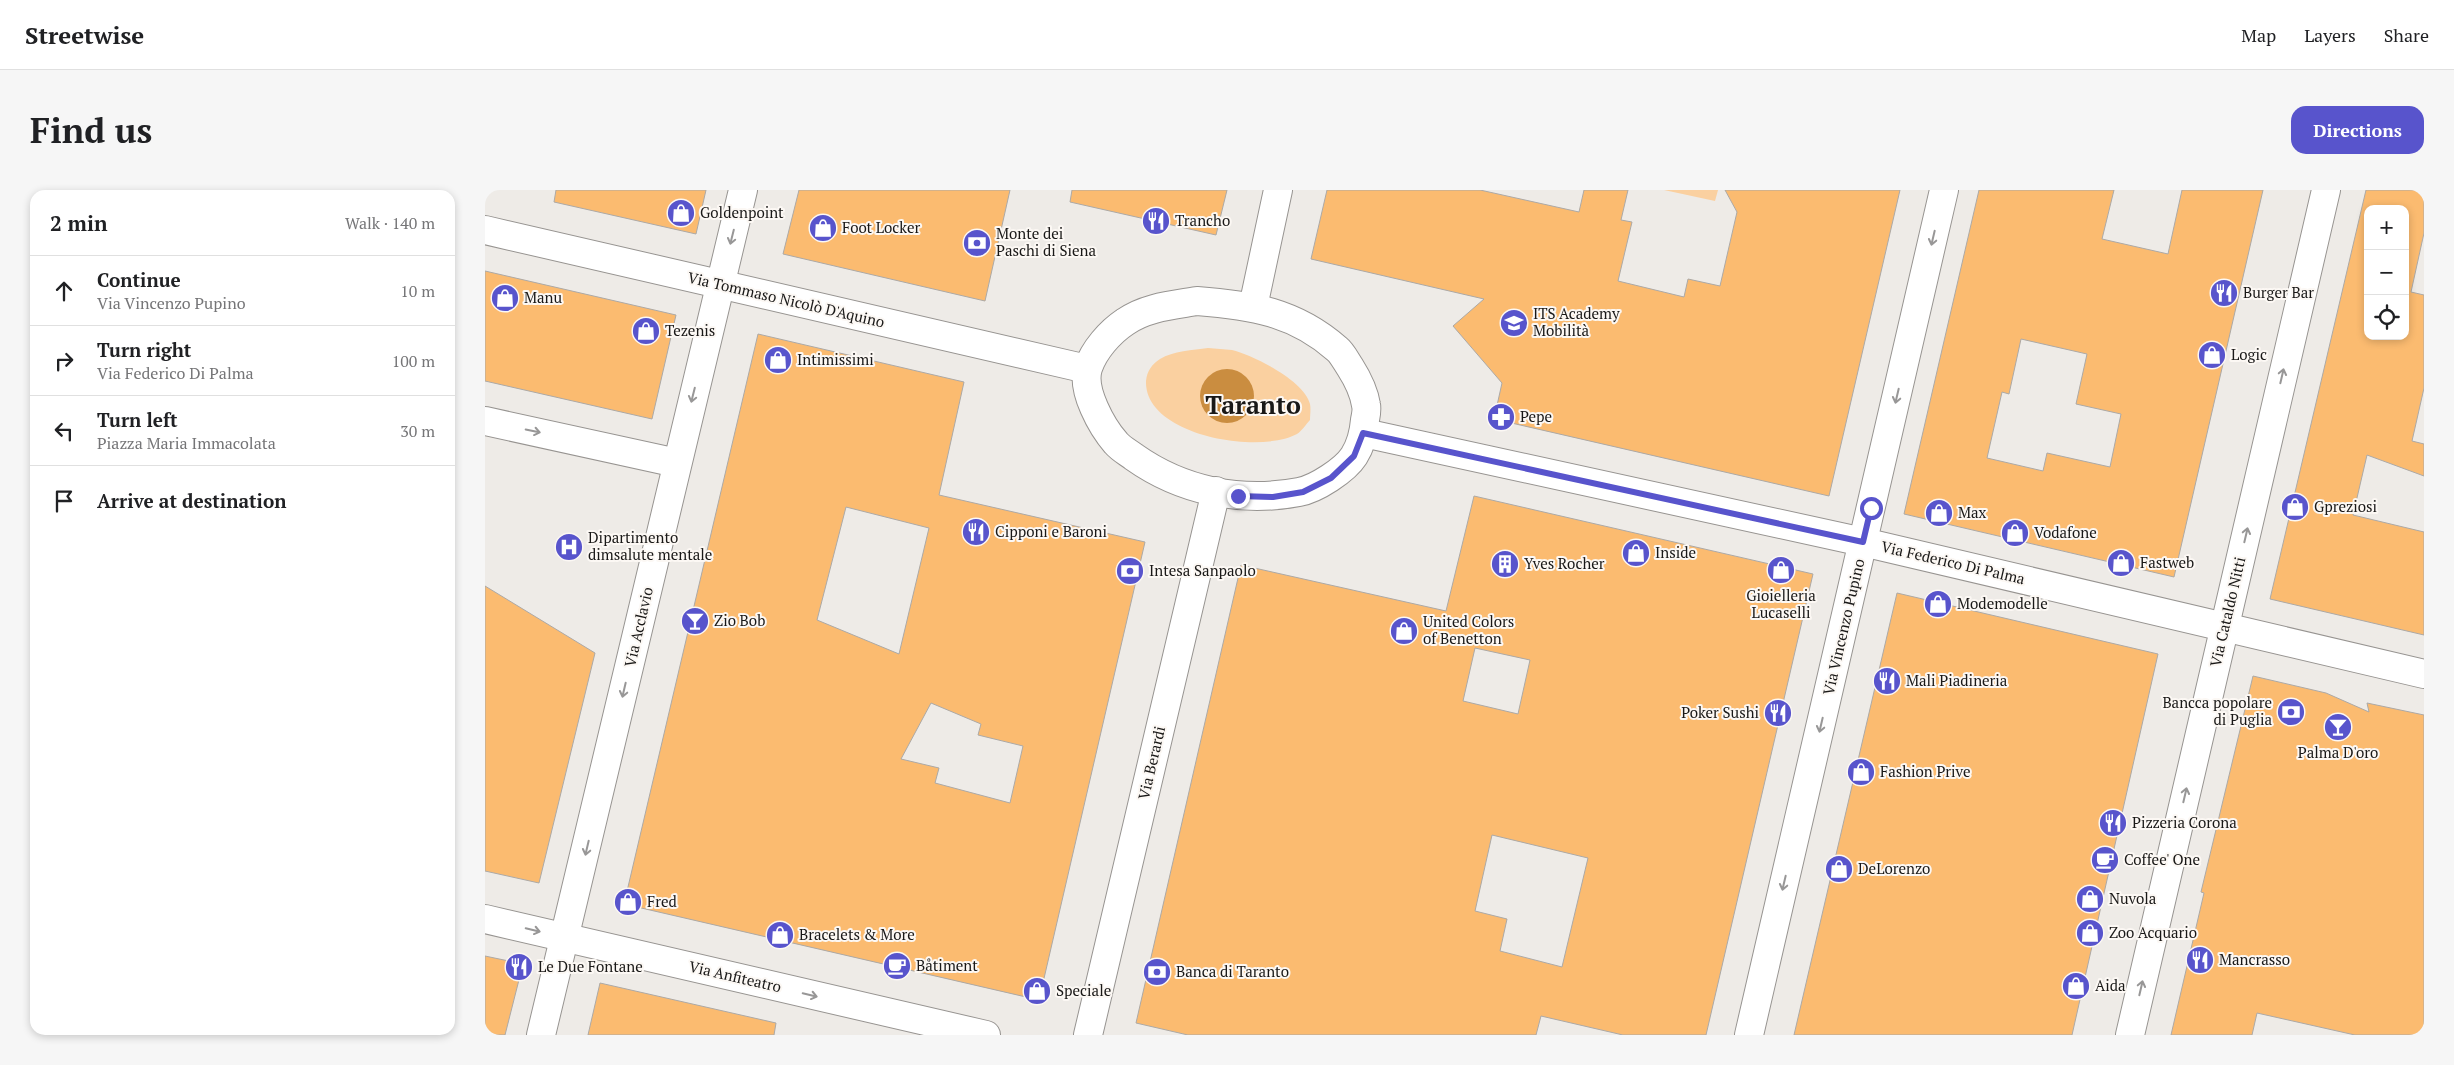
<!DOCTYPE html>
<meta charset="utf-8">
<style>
body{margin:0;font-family:"PT Serif",serif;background:#f6f6f6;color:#202124}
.controls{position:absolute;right:15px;top:15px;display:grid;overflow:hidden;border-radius:10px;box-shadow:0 2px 8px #0003}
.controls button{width:45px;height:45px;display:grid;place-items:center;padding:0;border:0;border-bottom:1px solid #e0e0e0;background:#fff;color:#202124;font:25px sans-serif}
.stop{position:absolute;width:15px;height:15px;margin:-11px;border:4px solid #5854cc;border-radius:50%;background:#fff}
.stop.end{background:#5854cc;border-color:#fff;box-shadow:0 1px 5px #0008}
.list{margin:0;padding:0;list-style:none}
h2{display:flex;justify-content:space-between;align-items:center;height:65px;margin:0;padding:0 20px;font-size:21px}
h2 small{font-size:16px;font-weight:400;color:#757577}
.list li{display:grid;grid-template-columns:32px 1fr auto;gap:15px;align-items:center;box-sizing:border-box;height:70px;padding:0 20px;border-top:1px solid #e0e0e0}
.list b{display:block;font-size:19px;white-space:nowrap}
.list p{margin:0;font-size:16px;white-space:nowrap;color:#757577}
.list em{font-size:16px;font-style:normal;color:#757577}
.icon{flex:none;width:28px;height:28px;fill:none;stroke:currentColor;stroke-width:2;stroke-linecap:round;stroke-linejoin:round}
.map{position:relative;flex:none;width:1939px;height:845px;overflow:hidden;border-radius:15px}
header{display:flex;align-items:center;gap:30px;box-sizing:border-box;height:70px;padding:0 25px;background:#fff;border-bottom:1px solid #e0e0e0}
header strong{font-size:24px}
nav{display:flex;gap:28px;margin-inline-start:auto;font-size:18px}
.intro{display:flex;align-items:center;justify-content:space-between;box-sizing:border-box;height:120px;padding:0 30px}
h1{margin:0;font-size:35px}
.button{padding:12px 22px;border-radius:15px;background:#5854cc;color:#fff;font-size:18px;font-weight:700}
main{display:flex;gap:30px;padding:0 30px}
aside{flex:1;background:#fff;border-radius:15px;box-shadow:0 2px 8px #0003}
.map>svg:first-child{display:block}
</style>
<header>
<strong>Streetwise</strong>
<nav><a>Map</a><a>Layers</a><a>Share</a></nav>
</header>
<div class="intro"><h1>Find us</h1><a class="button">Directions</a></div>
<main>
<aside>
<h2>2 min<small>Walk · 140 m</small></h2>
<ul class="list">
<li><svg class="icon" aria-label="ahead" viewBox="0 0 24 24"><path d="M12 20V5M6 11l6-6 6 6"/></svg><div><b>Continue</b><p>Via Vincenzo Pupino</p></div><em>10 m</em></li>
<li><svg class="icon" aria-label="right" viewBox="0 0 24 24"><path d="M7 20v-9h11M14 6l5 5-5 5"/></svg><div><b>Turn right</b><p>Via Federico Di Palma</p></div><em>100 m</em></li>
<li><svg class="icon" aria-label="left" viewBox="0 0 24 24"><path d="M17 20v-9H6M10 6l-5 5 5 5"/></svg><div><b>Turn left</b><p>Piazza Maria Immacolata</p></div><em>30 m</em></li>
<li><svg class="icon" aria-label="arrive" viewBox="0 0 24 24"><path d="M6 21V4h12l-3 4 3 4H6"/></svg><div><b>Arrive at destination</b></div></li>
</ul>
</aside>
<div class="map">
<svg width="1939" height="845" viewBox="0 0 1939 845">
<rect width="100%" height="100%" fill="#eeebe7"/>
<g fill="#fad0a0">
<path d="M1179,0h54l-3,11z"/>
<path d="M723,158c8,1 16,1 24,2 21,5 73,31 78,54 1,5 0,11 0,16 -4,4 -8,11 -13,14 -39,21 -153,1 -151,-53 1,-10 6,-17 14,-22 13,-8 33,-9 48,-11z"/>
</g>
<circle fill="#ca8d40" cx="742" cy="206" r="27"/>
<g fill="#fbbb70" stroke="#aca9a6" fill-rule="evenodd">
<path d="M71,0h150l-10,44 -142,-32z"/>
<path d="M314,0h211l-25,111 -202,-47z"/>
<path d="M587,0h155l-11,45 -146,-33z"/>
<path d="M842,0h153l99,22 5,-22h44l-7,30 11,2 -14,59 66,16 4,-18 32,7 17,-74 -12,-22h175l-71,306 -335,-77 8,-36 -49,-57 31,-27 -173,-40z"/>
<path d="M1494,0h135l-12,49 66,15 14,-64h81l-89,387 -270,-63zM1536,149l66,15 -11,50 45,10 -11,53 -63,-14 -4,18 -56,-13 15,-66 7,2z"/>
<path d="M1881,0h58v43l-13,59 13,3v93l-12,53 12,3v32l-57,-21 -14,60 71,17v103l-154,-36zM1883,19h37v127h-37z"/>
<path d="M0,81l191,44 -24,104 -167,-38z"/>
<path d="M273,144l206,48 -25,113 206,47 -106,458 -415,-96zM361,317l83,21 -30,126 -82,-34zM446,513l50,21 -3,11 45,11 -13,57 -75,-20 4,-15 -38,-9z"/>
<path d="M989,306l339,78 -107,461h-83l-82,-19 -5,19h-348l-52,-12 105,-458 205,46zM990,458l55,12 -12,54 -55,-13zM1007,645l96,23 -26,109 -62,-16 7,-32 -32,-8z"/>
<path d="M0,396l110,67 -56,230 -54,-12z"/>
<path d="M1412,403l261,61 -86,381h-278z"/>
<path d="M1768,486l73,17 43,19 -2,-9 57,12v320h-69l-98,-22 -5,22h-81l33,-142 -3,-1z"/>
<path d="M0,766l38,8 -18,71h-20z"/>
<path d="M115,793l176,40 -2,12h-186z"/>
</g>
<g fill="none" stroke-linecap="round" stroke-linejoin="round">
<defs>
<g id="street">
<path d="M0,40l602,139"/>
<path d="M712,111c54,4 98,11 140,48 5,4 9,12 13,18 7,11 14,25 16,38 1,4 0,10 -1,15 -1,12 -4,25 -11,36 -9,14 -38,33 -55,36 -58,11 -117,-1 -165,-35 -5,-4 -13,-8 -18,-14 -14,-16 -35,-53 -28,-75 6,-18 22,-36 37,-46 21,-15 49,-17 72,-21z"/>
<path d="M768,117l25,-117"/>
<path d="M0,231l192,42"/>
<path d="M879,243l499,109 561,132"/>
<path d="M0,729l501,116"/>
<path d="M56,845l202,-845"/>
<path d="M603,845l128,-544"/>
<path d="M1264,845l195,-845"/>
<path d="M1645,845l196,-845"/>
</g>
</defs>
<use href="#street" stroke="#979491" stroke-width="30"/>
<use href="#street" stroke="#fff" stroke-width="28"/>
</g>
<defs><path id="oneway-shaft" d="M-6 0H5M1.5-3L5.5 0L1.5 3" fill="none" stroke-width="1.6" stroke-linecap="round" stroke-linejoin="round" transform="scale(1.25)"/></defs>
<g stroke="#989797">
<use href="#oneway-shaft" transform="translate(247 47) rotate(104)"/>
<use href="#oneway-shaft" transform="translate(1448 48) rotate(103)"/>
<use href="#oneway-shaft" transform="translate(1797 186) rotate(-77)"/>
<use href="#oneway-shaft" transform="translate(208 205) rotate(104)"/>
<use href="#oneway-shaft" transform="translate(1412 206) rotate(103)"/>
<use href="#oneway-shaft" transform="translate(48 241) rotate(12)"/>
<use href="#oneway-shaft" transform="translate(1761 345) rotate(-77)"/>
<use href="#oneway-shaft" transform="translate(139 500) rotate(103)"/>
<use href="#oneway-shaft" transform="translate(1336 535) rotate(103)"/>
<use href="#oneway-shaft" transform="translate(1700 605) rotate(-77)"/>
<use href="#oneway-shaft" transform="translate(102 658) rotate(103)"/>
<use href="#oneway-shaft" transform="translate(1299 693) rotate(103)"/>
<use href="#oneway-shaft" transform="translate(48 740) rotate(13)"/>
<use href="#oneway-shaft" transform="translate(1656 798) rotate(-77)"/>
<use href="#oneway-shaft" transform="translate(325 805) rotate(13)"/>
</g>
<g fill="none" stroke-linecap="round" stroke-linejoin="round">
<path stroke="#5854cc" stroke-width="6" d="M753,306l35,1 30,-5 28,-14 23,-22 9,-23 500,109 8,-34"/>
</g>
<defs>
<symbol id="shop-disc" viewBox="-11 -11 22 22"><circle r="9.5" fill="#5854cc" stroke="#fcf8f4"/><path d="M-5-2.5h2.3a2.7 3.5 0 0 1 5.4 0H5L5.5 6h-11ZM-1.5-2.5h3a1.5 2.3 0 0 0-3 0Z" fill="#fff"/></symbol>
<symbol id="restaurant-disc" viewBox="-11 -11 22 22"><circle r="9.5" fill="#5854cc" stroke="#fcf8f4"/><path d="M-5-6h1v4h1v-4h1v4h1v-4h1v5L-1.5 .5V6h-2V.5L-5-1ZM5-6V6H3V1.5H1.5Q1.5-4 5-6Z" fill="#fff"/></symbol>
<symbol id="bank-disc" viewBox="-11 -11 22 22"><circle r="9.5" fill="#5854cc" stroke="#fcf8f4"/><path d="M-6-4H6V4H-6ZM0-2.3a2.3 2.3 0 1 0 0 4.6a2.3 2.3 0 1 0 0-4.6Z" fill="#fff"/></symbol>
<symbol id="university-disc" viewBox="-11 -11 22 22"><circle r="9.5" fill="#5854cc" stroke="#fcf8f4"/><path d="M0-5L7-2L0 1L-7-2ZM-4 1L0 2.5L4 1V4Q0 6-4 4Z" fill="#fff"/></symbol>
<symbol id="pharmacy-disc" viewBox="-11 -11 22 22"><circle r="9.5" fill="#5854cc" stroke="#fcf8f4"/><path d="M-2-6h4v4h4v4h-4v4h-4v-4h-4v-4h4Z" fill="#fff"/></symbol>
<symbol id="hospital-disc" viewBox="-11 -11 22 22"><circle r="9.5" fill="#5854cc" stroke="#fcf8f4"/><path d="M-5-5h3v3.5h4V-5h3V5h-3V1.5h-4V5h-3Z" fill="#fff"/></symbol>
<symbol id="building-disc" viewBox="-11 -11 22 22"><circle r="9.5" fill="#5854cc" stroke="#fcf8f4"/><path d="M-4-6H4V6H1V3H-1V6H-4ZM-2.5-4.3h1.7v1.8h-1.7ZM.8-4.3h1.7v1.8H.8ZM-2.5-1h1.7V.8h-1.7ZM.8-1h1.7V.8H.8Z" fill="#fff"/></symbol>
<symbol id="bar-disc" viewBox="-11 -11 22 22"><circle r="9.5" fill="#5854cc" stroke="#fcf8f4"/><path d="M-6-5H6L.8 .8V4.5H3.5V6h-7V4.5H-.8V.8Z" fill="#fff"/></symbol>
<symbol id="cafe-disc" viewBox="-11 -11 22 22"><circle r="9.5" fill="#5854cc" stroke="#fcf8f4"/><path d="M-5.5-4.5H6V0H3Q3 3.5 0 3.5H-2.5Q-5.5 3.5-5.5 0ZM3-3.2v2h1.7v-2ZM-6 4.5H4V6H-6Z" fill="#fff"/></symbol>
</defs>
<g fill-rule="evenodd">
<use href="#shop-disc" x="180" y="7" width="32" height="32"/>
<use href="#restaurant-disc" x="655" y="15" width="32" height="32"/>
<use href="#shop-disc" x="322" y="22" width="32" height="32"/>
<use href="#bank-disc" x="476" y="37" width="32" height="32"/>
<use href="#restaurant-disc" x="1723" y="87" width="32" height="32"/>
<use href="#shop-disc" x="4" y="92" width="32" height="32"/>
<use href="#university-disc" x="1013" y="117" width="32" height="32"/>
<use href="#shop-disc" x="145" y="125" width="32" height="32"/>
<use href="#shop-disc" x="1711" y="149" width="32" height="32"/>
<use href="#shop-disc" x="277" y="154" width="32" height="32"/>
<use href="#pharmacy-disc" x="1000" y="211" width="32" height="32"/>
<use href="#shop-disc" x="1794" y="301" width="32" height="32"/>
<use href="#shop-disc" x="1438" y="307" width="32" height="32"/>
<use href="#restaurant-disc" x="475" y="326" width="32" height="32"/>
<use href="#shop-disc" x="1514" y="327" width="32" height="32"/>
<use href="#hospital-disc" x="68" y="341" width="32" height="32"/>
<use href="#shop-disc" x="1135" y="347" width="32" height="32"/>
<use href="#shop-disc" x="1620" y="357" width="32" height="32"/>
<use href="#building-disc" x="1004" y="358" width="32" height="32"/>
<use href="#shop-disc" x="1280" y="364" width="32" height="32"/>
<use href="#bank-disc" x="629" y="365" width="32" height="32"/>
<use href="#shop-disc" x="1437" y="398" width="32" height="32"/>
<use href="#bar-disc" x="194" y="415" width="32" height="32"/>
<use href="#shop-disc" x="903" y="425" width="32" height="32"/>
<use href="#restaurant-disc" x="1386" y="475" width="32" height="32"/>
<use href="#bank-disc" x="1790" y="506" width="32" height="32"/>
<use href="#restaurant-disc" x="1277" y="507" width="32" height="32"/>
<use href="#bar-disc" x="1837" y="521" width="32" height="32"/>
<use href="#shop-disc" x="1360" y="566" width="32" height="32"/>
<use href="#restaurant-disc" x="1612" y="617" width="32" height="32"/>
<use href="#cafe-disc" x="1604" y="654" width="32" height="32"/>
<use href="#shop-disc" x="1338" y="663" width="32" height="32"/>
<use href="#shop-disc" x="1589" y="693" width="32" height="32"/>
<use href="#shop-disc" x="127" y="696" width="32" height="32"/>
<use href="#shop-disc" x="1589" y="727" width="32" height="32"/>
<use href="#shop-disc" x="279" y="729" width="32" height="32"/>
<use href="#restaurant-disc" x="1699" y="754" width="32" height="32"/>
<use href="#cafe-disc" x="396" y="760" width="32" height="32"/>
<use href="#restaurant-disc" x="18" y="761" width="32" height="32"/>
<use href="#bank-disc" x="656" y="766" width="32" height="32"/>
<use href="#shop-disc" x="1575" y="780" width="32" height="32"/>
<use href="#shop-disc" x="536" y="785" width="32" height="32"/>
</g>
<g text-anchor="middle" stroke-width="4" stroke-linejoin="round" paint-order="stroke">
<g font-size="15" fill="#191817" stroke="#fcf8f4" text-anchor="start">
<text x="215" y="28">Goldenpoint</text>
<text x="690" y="36">Trancho</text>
<text x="357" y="43">Foot Locker</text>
<text x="511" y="49">Monte dei<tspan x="511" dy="17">Paschi di Siena</tspan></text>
<text x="1758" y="108">Burger Bar</text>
<text x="39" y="113">Manu</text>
<text x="1048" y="129">ITS Academy<tspan x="1048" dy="17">Mobilità</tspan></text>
<text x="180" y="146">Tezenis</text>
<text x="1746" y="170">Logic</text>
<text x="312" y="175">Intimissimi</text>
<text x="1035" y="232">Pepe</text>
<text x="1829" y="322">Gpreziosi</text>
<text x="1473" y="328">Max</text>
<text x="510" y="347">Cipponi e Baroni</text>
<text x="1549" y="348">Vodafone</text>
<text x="103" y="353">Dipartimento<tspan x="103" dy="17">dimsalute mentale</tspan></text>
<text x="1170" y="368">Inside</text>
<text x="1655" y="378">Fastweb</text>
<text x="1039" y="379">Yves Rocher</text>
<text x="664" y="386">Intesa Sanpaolo</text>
<text x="1296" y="411" text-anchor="middle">Gioielleria<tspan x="1296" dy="17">Lucaselli</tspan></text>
<text x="1472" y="419">Modemodelle</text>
<text x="229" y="436">Zio Bob</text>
<text x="938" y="437">United Colors<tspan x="938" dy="17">of Benetton</tspan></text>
<text x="1421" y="496">Mali Piadineria</text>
<text x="1787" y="518" text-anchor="end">Bancca popolare<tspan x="1787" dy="17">di Puglia</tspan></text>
<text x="1274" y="528" text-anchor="end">Poker Sushi</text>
<text x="1853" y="568" text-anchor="middle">Palma D'oro</text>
<text x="1395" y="587">Fashion Prive</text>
<text x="1647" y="638">Pizzeria Corona</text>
<text x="1639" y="675">Coffee' One</text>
<text x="1373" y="684">DeLorenzo</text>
<text x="1624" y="714">Nuvola</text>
<text x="162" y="717">Fred</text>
<text x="1624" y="748">Zoo Acquario</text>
<text x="314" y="750">Bracelets &amp; More</text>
<text x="1734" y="775">Mancrasso</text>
<text x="431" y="781">Båtiment</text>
<text x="53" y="782">Le Due Fontane</text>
<text x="691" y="787">Banca di Taranto</text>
<text x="1610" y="801">Aida</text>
<text x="571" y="806">Speciale</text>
</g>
<g font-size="15" fill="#191817" stroke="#fcf8f4">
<text transform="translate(301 110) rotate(13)" y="5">Via Tommaso Nicolò D'Aquino</text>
<text transform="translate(1468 373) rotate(13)" y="5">Via Federico Di Palma</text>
<text transform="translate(1743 422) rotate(-77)" y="5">Via Cataldo Nitti</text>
<text transform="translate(154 437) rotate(-77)" y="5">Via Acclavio</text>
<text transform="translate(1359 437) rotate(-77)" y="5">Via Vincenzo Pupino</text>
<text transform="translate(667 573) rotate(-77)" y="5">Via Berardi</text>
<text transform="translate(250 787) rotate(13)" y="5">Via Anfiteatro</text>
</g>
<g font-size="25" font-weight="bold" fill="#191817" stroke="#fcf8f4">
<text x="768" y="224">Taranto</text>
</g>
</g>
</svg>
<div class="controls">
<button>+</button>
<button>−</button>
<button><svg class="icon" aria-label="locate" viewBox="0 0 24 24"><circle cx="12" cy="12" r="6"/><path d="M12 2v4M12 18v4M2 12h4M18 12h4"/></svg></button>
</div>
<div class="stop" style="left:1386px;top:318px"></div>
<div class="stop end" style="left:753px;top:306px"></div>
</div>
</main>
